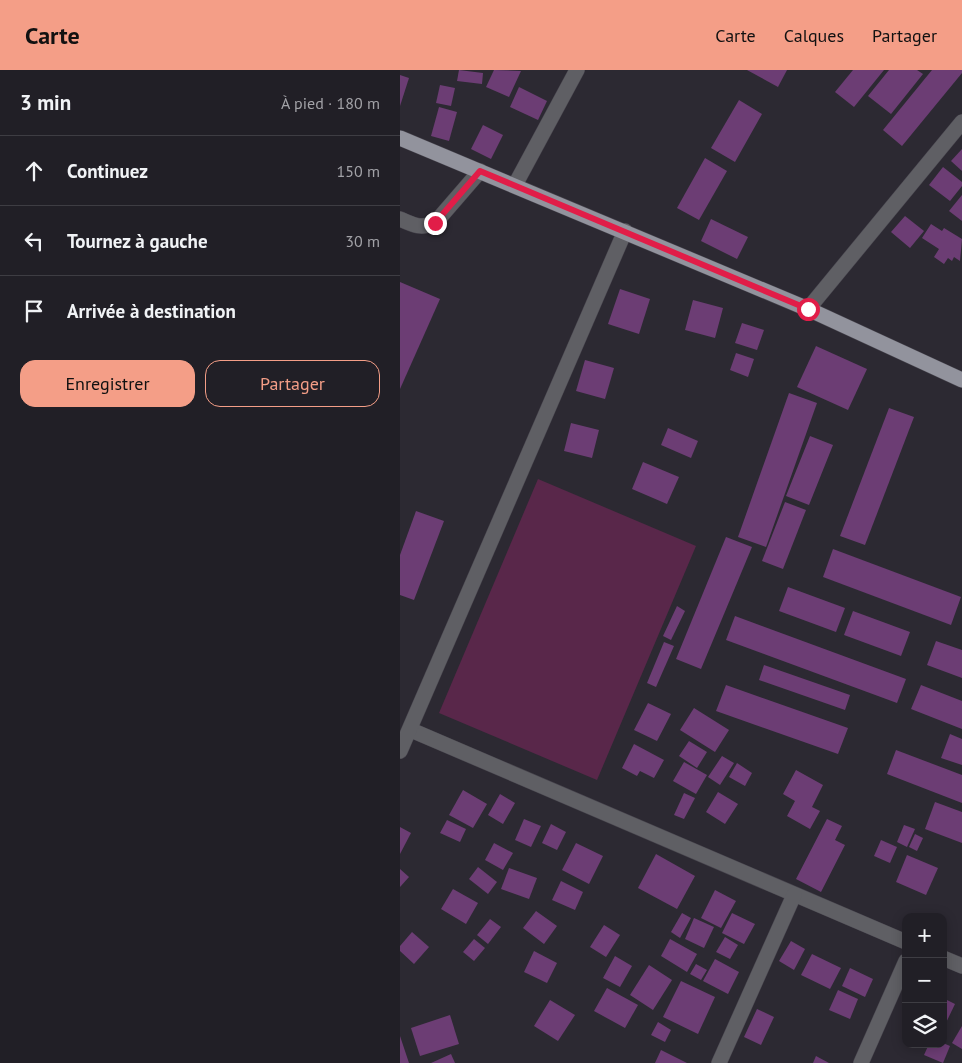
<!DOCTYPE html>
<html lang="fr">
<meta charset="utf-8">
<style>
body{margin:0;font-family:"PT Sans",sans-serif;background:#29272e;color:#f1f3f6}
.controls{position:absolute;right:15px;bottom:15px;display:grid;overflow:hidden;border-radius:10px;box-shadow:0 2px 12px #0003}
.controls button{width:45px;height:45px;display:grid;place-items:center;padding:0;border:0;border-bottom:1px solid #3e3d43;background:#211f26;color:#f1f3f6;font:25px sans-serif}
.stop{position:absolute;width:15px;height:15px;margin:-11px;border:4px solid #e11d48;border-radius:50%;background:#fff}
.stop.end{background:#e11d48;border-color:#fff;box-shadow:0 1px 5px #0008}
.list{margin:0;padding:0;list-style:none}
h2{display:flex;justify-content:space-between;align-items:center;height:65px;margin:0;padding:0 20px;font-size:21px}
h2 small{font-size:16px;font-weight:400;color:#a2a2a7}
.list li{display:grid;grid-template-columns:32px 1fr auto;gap:15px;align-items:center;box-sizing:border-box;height:70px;padding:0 20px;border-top:1px solid #3e3d43}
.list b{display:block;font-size:19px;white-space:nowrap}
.list em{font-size:16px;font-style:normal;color:#a2a2a7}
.actions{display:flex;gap:10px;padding:15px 20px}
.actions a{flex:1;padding:11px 0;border:1px solid #f49e87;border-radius:15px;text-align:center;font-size:18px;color:#f49e87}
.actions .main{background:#f49e87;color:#111}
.icon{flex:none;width:28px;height:28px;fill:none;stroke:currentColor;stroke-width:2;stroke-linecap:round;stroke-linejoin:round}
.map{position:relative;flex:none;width:562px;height:993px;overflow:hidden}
header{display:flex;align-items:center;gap:30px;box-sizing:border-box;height:70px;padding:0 25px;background:#f49e87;color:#111}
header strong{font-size:24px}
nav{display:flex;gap:28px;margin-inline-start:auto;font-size:18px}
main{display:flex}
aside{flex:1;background:#211f26}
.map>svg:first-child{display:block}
</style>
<header>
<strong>Carte</strong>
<nav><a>Carte</a><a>Calques</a><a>Partager</a></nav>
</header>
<main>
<aside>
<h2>3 min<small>À pied · 180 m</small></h2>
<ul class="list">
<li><svg class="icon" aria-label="ahead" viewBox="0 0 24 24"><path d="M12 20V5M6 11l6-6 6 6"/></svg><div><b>Continuez</b></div><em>150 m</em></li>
<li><svg class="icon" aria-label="left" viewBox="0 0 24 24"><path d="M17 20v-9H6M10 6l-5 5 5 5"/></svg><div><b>Tournez à gauche</b></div><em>30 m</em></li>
<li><svg class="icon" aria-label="arrive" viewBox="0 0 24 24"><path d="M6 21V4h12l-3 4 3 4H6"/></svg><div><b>Arrivée à destination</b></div></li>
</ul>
<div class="actions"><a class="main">Enregistrer</a><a>Partager</a></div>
</aside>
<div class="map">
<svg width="562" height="993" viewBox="0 0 562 993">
<rect width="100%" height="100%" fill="#2c2932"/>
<path fill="#59274a" d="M138,409l158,67 -99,234 -158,-67z"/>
<g fill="#6c3d74">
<path d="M59,0l24,3 -1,11 -25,-3z"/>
<path d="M94,0l27,1 -12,26 -23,-10z"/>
<path d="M347,0h40l-9,17z"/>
<path d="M453,0h31l-30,37 -19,-15z"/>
<path d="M489,0h28l6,4 -32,40 -23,-18z"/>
<path d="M532,0h30v3l-60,73 -19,-16z"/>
<path d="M0,5l9,3 -9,28z"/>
<path d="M40,15l15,3 -4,18 -15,-3z"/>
<path d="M119,17l28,14 -9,19 -28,-13z"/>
<path d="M339,30l23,14 -27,48 -24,-14z"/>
<path d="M39,37l18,5 -8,29 -18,-5z"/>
<path d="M83,55l20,10 -12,24 -20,-10z"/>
<path d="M562,79v22l-11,-10z"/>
<path d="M305,88l22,13 -28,49 -22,-12z"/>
<path d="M543,97l19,15v4l-12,15 -21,-16z"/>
<path d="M562,125v26l-13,-10z"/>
<path d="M505,146l19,15 -14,17 -19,-16z"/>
<path d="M311,149l37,18 -11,22 -36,-18z"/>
<path d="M531,154l11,7 2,-3 18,11 -2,22 -6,-4 -2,4 -4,-3 -4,6 -10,-7 5,-8 -17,-11z"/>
<path d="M0,212l40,17 -40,90z"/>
<path d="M220,219l30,10 -11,35 -31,-10z"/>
<path d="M293,230l30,8 -8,30 -30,-8z"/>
<path d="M342,253l22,7 -7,20 -22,-7z"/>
<path d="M416,276l51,23 -19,41 -51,-23z"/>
<path d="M336,283l18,6 -6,18 -18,-7z"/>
<path d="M185,290l29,8 -9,31 -29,-8z"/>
<path d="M389,323l28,10 -51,144 -28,-10z"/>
<path d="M489,338l25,9 -49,128 -25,-9z"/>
<path d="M171,353l28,7 -7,28 -28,-7z"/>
<path d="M268,358l30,13 -7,17 -30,-13z"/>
<path d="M410,366l23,9 -24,60 -23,-9z"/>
<path d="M243,392l36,15 -12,27 -35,-15z"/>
<path d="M385,432l21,8 -23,59 -21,-8z"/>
<path d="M16,441l28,10 -30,79 -14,-5v-40z"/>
<path d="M326,467l26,10 -51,122 -25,-10z"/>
<path d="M433,479l128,48 -10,28 -128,-48z"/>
<path d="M388,517l57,21 -9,24 -57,-21z"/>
<path d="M277,536l8,5 -14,29 -8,-4z"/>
<path d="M453,541l57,21 -9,24 -57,-21z"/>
<path d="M335,546l171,63 -9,24 -171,-63z"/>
<path d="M536,571l26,9v28l-35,-13z"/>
<path d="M264,572l10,4 -18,41 -9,-4z"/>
<path d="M364,595l86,30 -5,15 -86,-30z"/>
<path d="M326,615l122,43 -10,26 -122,-43z"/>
<path d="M521,615l41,16v28l-51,-20z"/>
<path d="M248,633l23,11 -14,27 -23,-11z"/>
<path d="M294,638l35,22 -14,22 -35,-22z"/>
<path d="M550,664l12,5v26l-21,-7z"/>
<path d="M289,671l18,11 -10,16 -18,-12z"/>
<path d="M234,674l30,16 -10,18 -14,-7 -3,5 -15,-8z"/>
<path d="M496,680l66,25v28l-75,-29z"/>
<path d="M322,686l12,7 -14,22 -12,-8z"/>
<path d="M284,692l23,13 -11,19 -23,-13z"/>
<path d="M337,693l15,10 -7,13 -16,-9z"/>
<path d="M396,700l27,15 -11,22 8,4 -10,18 -23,-13 8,-15 -12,-7z"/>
<path d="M63,720l24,14 -14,24 -24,-13z"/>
<path d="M318,722l20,12 -13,20 -19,-12z"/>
<path d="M284,723l11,5 -11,21 -10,-4z"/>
<path d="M100,724l15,9 -12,21 -15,-9z"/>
<path d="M535,732l27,10v31l-37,-14z"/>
<path d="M124,749l17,7 -10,21 -16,-7z"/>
<path d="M427,749l15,7 -7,14 10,5 -24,47 -25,-13z"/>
<path d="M47,750l19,9 -6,13 -20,-9z"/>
<path d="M151,754l15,8 -9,18 -15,-7z"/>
<path d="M504,755l11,4 -8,18 -10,-5z"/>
<path d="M0,757l11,6 -11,21z"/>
<path d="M515,764l8,4 -6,13 -8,-4z"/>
<path d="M481,770l16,7 -7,16 -16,-7z"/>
<path d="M94,773l19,10 -10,17 -18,-10z"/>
<path d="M176,773l27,13 -14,28 -27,-14z"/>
<path d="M256,784l39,22 -18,33 -39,-21z"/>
<path d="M507,785l31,13 -12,27 -30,-13z"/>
<path d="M78,797l19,15 -9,12 -19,-15z"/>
<path d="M109,798l28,10 -8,21 -28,-10z"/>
<path d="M0,799l9,8 -9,10z"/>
<path d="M161,811l22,11 -8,18 -23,-10z"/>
<path d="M53,819l25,14 -12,21 -25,-15z"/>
<path d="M315,820l21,11 -15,27 -20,-10z"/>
<path d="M136,841l21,15 -13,18 -21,-16z"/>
<path d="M282,843l9,5 -11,20 -9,-6z"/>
<path d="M332,843l23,11 -11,20 -22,-11z"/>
<path d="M294,848l20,9 -10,21 -19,-9z"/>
<path d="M90,849l11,8 -13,17 -11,-9z"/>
<path d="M204,855l16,10 -14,22 -16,-10z"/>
<path d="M12,862l17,15 -15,17 -14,-13v-5z"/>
<path d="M325,867l13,8 -8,14 -14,-7z"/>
<path d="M74,869l11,9 -11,13 -11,-9z"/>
<path d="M270,869l27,15 -10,18 -26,-16z"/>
<path d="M391,871l14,8 -11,21 -15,-9z"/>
<path d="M134,881l23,12 -10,20 -23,-11z"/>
<path d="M412,884l29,14 -11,21 -29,-14z"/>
<path d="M215,886l17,10 -12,21 -17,-9z"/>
<path d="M315,889l24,13 -11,22 -25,-13z"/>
<path d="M296,894l11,6 -6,10 -11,-6z"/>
<path d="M249,895l23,15 -19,30 -23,-15z"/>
<path d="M450,898l23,11 -8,18 -23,-11z"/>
<path d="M281,911l34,16 -17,37 -35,-17z"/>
<path d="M207,918l31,17 -13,23 -31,-17z"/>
<path d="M438,920l20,9 -8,20 -21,-9z"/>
<path d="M543,928l12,6 -12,25z"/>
<path d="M150,930l25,15 -17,26 -24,-15z"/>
<path d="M357,939l17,8 -13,28 -17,-8z"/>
<path d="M50,945l9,29 -39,12 -9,-28z"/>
<path d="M258,952l13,8 -6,12 -14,-7z"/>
<path d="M562,956v23l-10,-6z"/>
<path d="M0,966l9,27h-9z"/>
<path d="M543,973l7,3 -7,17 -19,-8 5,-11z"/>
<path d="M261,980l26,13h-32z"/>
<path d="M51,984l4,9h-24z"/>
<path d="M416,986l13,7h-16z"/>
</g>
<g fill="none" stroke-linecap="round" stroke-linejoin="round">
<defs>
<g id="minor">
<path d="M115,115l62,-115"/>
<path d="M0,149c13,6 21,10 35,4l45,-52"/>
<path d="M408,239l154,-187"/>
<path d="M11,660l495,212"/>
<path d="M0,681l225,-520"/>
<path d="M543,888l19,8"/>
<path d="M319,993l75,-168"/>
<path d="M461,993l45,-102"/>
</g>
<path id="major" d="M0,68l408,171 154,71"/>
</defs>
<use href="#minor" stroke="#47444d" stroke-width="16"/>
<use href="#major" stroke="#47444d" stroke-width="16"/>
<use href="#minor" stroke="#5f5f64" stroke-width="15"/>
<use href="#major" stroke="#92939d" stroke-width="15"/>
</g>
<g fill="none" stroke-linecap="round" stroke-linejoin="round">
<path stroke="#e11d48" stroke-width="6" d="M35,153l45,-52 328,138"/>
</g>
</svg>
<div class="controls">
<button>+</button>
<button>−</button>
<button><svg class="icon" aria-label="layers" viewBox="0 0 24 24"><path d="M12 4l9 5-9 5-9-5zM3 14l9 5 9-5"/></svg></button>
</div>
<div class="stop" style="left:408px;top:239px"></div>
<div class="stop end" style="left:35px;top:153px"></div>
</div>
</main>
